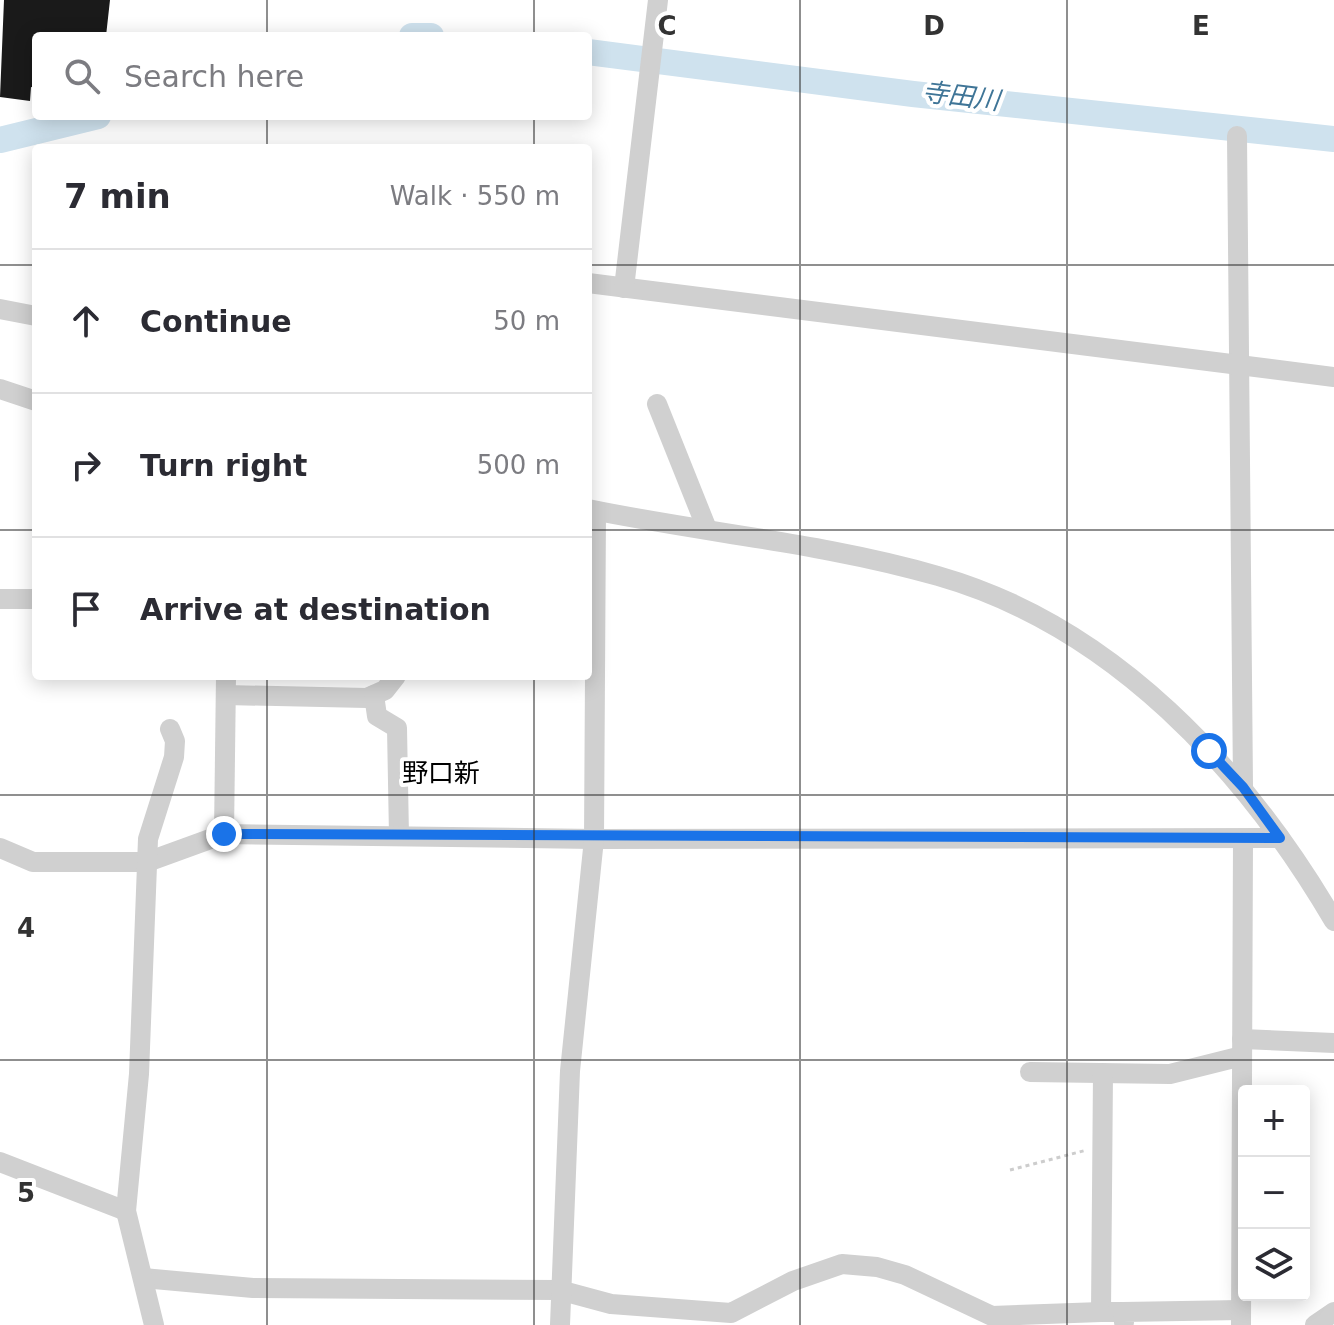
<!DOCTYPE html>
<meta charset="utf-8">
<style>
body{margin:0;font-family:"DejaVu Sans","Noto Sans JP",sans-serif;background:#f2f2f3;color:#2b2b33}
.controls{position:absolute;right:24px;bottom:24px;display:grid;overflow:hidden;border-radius:8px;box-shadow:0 4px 20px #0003}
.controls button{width:72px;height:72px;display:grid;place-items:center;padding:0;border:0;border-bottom:2px solid #e1e1e2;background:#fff;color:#2b2b33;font:40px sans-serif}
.stop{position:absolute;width:24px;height:24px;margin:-18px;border:6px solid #1a73e8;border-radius:50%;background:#fff}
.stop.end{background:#1a73e8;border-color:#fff;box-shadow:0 2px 8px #0008}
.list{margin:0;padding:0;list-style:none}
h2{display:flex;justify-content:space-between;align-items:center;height:104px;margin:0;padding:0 32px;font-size:34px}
h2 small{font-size:26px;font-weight:400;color:#7c7c81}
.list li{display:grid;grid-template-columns:52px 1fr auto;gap:24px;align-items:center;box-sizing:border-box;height:144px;padding:0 32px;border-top:2px solid #e1e1e2}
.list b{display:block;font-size:30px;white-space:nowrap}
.list em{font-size:26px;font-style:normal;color:#7c7c81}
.icon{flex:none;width:44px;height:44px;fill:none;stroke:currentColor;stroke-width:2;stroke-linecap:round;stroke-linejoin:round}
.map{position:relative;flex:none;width:1334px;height:1325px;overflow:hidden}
.search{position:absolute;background:#fff;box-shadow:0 4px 20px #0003;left:32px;top:32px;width:560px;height:88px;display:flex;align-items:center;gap:20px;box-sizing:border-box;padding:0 28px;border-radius:8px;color:#7c7c81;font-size:30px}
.panel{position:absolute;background:#fff;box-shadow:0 4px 20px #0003;left:32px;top:144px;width:560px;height:536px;border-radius:8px}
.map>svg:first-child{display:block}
</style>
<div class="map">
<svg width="1334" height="1325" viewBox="0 0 1334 1325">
<rect width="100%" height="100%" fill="#fff"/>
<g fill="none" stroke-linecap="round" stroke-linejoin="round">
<g stroke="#cfe2ee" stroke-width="26">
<path d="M412,36h19"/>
<path d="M588,52l325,42 421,45"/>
<path d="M0,140l98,-24"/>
</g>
</g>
<path fill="#1a1a1a" d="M4,0h106l-4,36h-70v52l-5,-1 -1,14 -30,-4z"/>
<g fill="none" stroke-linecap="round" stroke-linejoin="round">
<path stroke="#cdcdcd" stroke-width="3" stroke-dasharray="4 4" stroke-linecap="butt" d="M1010,1170l77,-20"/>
<g stroke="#d0d0d0" stroke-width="20">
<path d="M1237,136l6,651"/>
<path d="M588,283l746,94"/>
<path d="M624,288l34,-288"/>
<path d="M0,309l36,7"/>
<path d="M0,389l36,12"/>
<path d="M657,404l50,125"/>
<path d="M588,509c116,24 236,34 350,67 175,50 307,193 396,345"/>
<path d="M0,599h36"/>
<path d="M226,695l141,3 18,-8 11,-14"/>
<path d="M374,695l3,21 20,12 2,108"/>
<path d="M224,834l2,-158"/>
<path d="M0,848l33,14h114l77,-28 370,5 686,-1"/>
<path d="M1242,1039l92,4"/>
<path d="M1030,1072l140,2 72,-18"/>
<path d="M1103,1073l-2,239h22"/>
<path d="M0,1162l126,49"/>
<path d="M143,1278l110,10 306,2 52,14 120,9 62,-32 49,-17 35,3 28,8 87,41 109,-4"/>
<path d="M1124,1322l-1,-10 118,-2"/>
<path d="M154,1325l-28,-114 13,-137 9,-235 26,-82 1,-16 -5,-12"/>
<path d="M560,1325l10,-254 24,-232 2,-328"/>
<path d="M1241,1325l2,-484"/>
<path d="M1315,1325l19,-13"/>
</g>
</g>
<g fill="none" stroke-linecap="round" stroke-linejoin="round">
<path stroke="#1a73e8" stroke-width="10" d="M224,834l1056,4 -37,-51 -34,-36"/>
</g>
<path fill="none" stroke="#333" stroke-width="2" stroke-opacity="0.55" d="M267,0v36M534,0v36M800,0v1325M1067,0v1325M267,116v32M534,116v32M0,265h36M588,265h746M0,530h36M588,530h746M267,676v649M534,676v649M0,795h1334M0,1060h1334"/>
<g text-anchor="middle" stroke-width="8" stroke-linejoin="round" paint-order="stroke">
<g font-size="26" font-style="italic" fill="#3f7597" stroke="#fff">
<text transform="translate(961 96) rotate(7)" y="9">寺田川</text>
</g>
<g font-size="26" fill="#000" stroke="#fff">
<text x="441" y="782">野口新</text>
</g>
</g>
<g font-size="26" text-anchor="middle" font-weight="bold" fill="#333" stroke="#fff" stroke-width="8" stroke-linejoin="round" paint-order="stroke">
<text x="667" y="35">C</text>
<text x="934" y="35">D</text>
<text x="1201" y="35">E</text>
<text x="26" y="937">4</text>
<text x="26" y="1202">5</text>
</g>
</svg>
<div class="controls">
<button>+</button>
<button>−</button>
<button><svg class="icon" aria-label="layers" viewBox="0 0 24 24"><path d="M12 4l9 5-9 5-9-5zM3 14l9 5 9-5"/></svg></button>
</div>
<div class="stop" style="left:1209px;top:751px"></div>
<div class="stop end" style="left:224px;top:834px"></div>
<div class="search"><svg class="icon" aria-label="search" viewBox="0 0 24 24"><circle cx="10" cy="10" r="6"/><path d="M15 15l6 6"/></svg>Search here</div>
<section class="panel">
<h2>7 min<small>Walk · 550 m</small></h2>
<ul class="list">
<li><svg class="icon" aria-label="ahead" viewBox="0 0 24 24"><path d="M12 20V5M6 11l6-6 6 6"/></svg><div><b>Continue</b></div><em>50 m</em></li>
<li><svg class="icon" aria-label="right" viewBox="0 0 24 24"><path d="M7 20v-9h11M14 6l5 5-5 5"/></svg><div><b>Turn right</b></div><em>500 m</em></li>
<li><svg class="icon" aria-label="arrive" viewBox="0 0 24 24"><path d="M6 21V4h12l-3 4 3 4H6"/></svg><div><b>Arrive at destination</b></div></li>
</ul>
</section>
</div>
